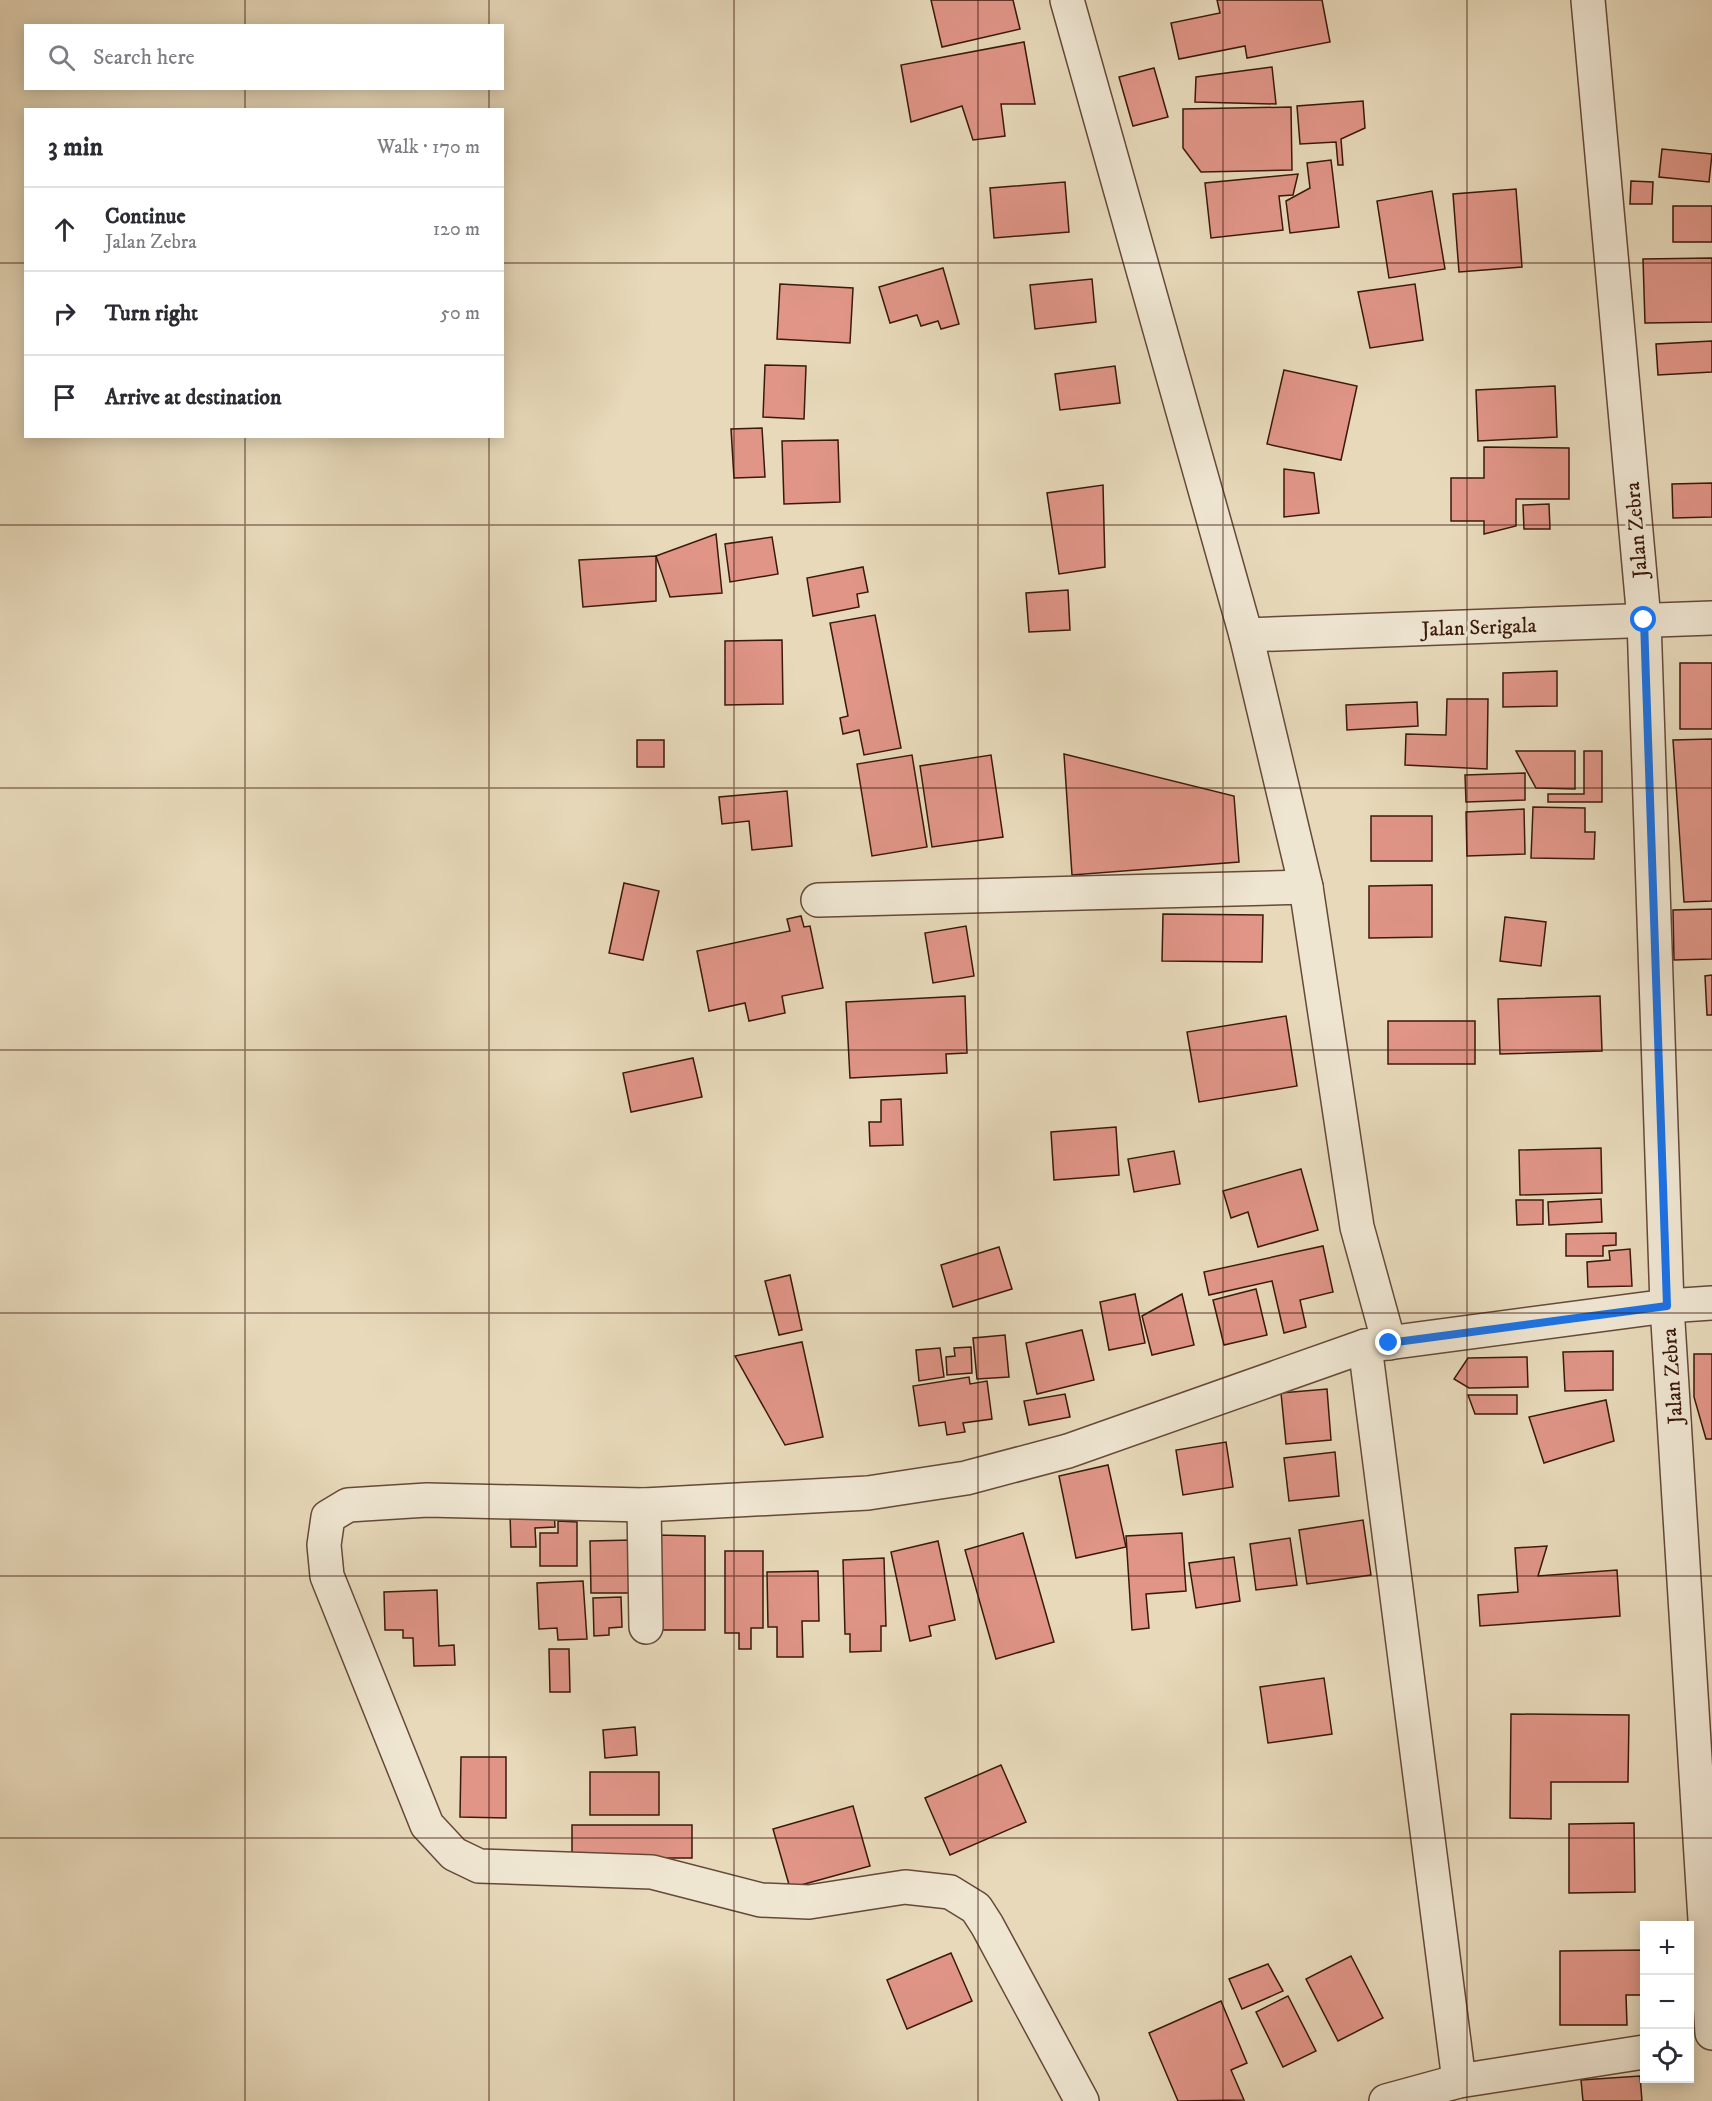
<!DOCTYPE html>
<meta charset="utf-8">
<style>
body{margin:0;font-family:"IM FELL DW Pica",serif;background:#f2f2f3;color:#2b2b33}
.controls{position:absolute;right:18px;bottom:18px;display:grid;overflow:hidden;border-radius:0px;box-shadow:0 3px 15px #0003}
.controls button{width:54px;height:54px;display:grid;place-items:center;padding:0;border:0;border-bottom:2px solid #e1e1e2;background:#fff;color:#2b2b33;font:30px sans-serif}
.stop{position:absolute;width:18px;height:18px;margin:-14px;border:4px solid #1a73e8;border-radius:50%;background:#fff}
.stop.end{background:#1a73e8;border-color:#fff;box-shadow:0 2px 6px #0008}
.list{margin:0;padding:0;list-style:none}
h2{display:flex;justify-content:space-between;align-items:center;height:78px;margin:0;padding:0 24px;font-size:26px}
h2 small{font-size:20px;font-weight:400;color:#7c7c81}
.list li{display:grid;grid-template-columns:39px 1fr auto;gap:18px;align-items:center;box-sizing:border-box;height:84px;padding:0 24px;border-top:2px solid #e1e1e2}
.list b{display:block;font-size:22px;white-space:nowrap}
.list p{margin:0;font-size:20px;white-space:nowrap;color:#7c7c81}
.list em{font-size:20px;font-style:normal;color:#7c7c81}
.icon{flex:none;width:33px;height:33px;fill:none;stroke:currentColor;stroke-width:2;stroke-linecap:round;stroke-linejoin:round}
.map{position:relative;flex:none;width:1712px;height:2101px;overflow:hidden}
.search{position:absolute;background:#fff;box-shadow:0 3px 15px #0003;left:24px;top:24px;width:480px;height:66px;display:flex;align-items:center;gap:15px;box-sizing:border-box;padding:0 21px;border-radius:0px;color:#7c7c81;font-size:22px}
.panel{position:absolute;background:#fff;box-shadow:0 3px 15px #0003;left:24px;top:108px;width:480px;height:330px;border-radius:0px}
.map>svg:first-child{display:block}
</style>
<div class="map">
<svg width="1712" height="2101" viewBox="0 0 1712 2101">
<rect width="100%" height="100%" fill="#e7d9ba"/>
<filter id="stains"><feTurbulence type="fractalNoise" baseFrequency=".00333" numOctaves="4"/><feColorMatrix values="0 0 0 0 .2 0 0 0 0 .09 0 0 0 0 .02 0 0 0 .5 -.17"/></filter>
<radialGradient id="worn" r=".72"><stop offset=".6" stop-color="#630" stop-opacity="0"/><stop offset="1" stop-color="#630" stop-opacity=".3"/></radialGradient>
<g fill="#e09587" stroke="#3b190c" stroke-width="1.5">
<path d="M931,0h82l7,29 -78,18z"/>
<path d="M1217,0h105l8,42 -83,16 -2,-12 -66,13 -8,-36 49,-10z"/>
<path d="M1024,42l11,62h-34l4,32 -32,4 -11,-34 -51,16 -10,-57z"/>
<path d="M1272,67l4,37 -81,-2 1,-25z"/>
<path d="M1154,68l14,49 -35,9 -14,-49z"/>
<path d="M1363,101l2,27 -24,11 2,26h-5l-2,-23 -36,2 -3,-38z"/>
<path d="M1291,107l1,63 -91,2 -18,-24v-39z"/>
<path d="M1662,149l50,5 -3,28 -50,-5z"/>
<path d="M1331,160l8,67 -49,6 -4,-32 24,-13 -3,-25z"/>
<path d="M1298,174l-5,21 -14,1 4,34 -72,8 -6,-55z"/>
<path d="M1631,181l22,1 -1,22h-22z"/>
<path d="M1065,182l4,50 -75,6 -4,-50z"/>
<path d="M1516,189l6,78 -63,5 -6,-78z"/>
<path d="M1432,191l13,78 -56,9 -12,-77z"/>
<rect x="1673" y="206" width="39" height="36"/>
<path d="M1712,258v64l-67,1 -2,-64z"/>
<path d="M943,268l16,56 -18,5 -3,-8 -17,5 -4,-11 -27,8 -11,-36z"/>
<path d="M1092,279l4,43 -61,7 -5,-44z"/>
<path d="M780,284l73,4 -3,55 -73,-4z"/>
<path d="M1415,284l8,56 -53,8 -12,-56z"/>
<path d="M1712,341v31l-54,3 -2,-31z"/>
<path d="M765,365l41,1 -2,53 -41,-2z"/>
<path d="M1115,366l5,37 -60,7 -5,-36z"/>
<path d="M1284,370l73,16 -16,74 -74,-16z"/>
<path d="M1555,386l2,51 -79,4 -2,-51z"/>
<path d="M762,428l3,49 -31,1 -3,-49z"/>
<path d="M838,440l2,62 -56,2 -2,-63z"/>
<path d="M1484,447l85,1v51h-53v27l-32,8v-13h-33v-43h33z"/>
<path d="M1284,469l30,4 5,40 -35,4z"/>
<path d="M1712,483v34l-39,1 -1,-34z"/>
<path d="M1103,485l2,82 -46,7 -12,-81z"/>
<path d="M1549,504l1,25h-26l-1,-24z"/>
<path d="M716,534l6,59 -52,4 -14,-41z"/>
<path d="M772,537l6,37 -48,8 -5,-38z"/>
<path d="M656,556v45l-73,6 -4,-47z"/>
<path d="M863,567l5,25 -11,2 2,13 -46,9 -6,-38z"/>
<path d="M1068,590l2,40 -41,2 -3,-39z"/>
<path d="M875,615l26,133 -37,7 -5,-25 -16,4 -3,-16 8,-2 -18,-93z"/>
<path d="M782,640l1,64 -58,1v-64z"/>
<rect x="1680" y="663" width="32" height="66"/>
<path d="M1557,671v35l-54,1v-34z"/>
<path d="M1447,699h41l-1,70 -82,-4 1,-31 40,1z"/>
<path d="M1417,702l1,24 -71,4 -1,-25z"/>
<path d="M1712,739v162l-28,1 -11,-162z"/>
<rect x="637" y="740" width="27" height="27"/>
<path d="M1516,751h59v38l-39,-1z"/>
<path d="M1584,751h18v51h-54v-8h36z"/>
<path d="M1064,754l170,42 5,66 -167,13z"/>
<path d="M912,755l15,92 -55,9 -15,-92z"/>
<path d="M991,755l12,82 -71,10 -12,-81z"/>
<path d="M1525,773v27l-59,2 -1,-27z"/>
<path d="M787,791l5,55 -40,4 -3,-29 -27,3 -3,-27z"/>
<path d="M1533,807l52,1v24h10l-1,27 -63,-1z"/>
<path d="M1524,809l1,45 -58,2 -1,-44z"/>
<rect x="1371" y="816" width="61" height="45"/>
<path d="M624,883l35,8 -16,69 -34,-7z"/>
<path d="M1432,885v52l-63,1v-52z"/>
<path d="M1712,909v50l-38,1 -1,-50z"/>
<path d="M1163,914l100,1 -1,47 -100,-1z"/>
<path d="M801,916l3,11 6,-1 13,62 -41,8 3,17 -36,8 -4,-18 -36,8 -12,-60 93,-20 -3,-12z"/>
<path d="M1505,917l41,5 -5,44 -41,-5z"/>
<path d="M966,926l8,50 -41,7 -8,-50z"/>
<path d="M1712,975v40h-5l-2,-39z"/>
<path d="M965,996l2,57 -21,1 1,19 -97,5 -4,-76z"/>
<path d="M1600,996l2,55 -102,3 -2,-55z"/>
<path d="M1286,1016l11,70 -98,16 -12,-70z"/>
<rect x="1388" y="1021" width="87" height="43"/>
<path d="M693,1058l9,39 -71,15 -8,-39z"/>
<path d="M901,1099l2,46 -33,1 -1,-24h12v-22z"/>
<path d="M1116,1127l3,48 -65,5 -3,-48z"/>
<path d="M1601,1148l1,45 -82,2 -1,-45z"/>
<path d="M1174,1151l6,33 -46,8 -6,-33z"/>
<path d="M1301,1169l17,61 -60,17 -10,-35 -17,6 -8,-27z"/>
<path d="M1601,1199l1,23 -53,3 -1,-23z"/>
<path d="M1516,1200h27v24l-26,1z"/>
<path d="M1616,1233v12l-13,1v10h-37v-22z"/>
<path d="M1323,1246l10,46 -33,8 6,27 -22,6 -12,-52 -63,14 -5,-23z"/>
<path d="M999,1247l13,42 -59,18 -12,-42z"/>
<path d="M1630,1249l2,37 -44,1 -1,-25 23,-2 -1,-9z"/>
<path d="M790,1275l12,55 -23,5 -14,-54z"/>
<path d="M1256,1289l11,46 -43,10 -11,-45z"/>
<path d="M1135,1294l10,49 -36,7 -9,-48z"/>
<path d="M1182,1294l12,51 -42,10 -10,-39z"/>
<path d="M1082,1330l12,50 -57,14 -11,-51z"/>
<path d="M1005,1335l4,42 -32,2 -4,-41z"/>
<path d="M802,1342l21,95 -38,8 -50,-89z"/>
<path d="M971,1347l1,26 -25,2 -1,-18 9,-1 -1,-8z"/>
<path d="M940,1348l4,29 -25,4 -3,-31z"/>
<path d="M1613,1351v39l-48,1 -2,-39z"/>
<path d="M1694,1354h18v85h-6l-12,-42z"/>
<path d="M1527,1357l1,30 -59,1 -15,-9 14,-21z"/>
<path d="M969,1377l1,7 17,-3 5,38 -29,4 2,9 -18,3 -2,-13 -26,4 -6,-40z"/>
<path d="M1327,1389l4,51 -45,4 -5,-51z"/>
<path d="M1065,1394l5,23 -41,8 -5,-24z"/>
<path d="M1468,1395h49v19h-42z"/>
<path d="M1606,1400l8,41 -70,22 -15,-46z"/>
<path d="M1226,1442l7,45 -50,8 -7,-45z"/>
<path d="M1335,1452l4,44 -50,5 -5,-43z"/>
<path d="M1108,1465l18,82 -50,11 -17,-82z"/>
<path d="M554,1511l1,16 -20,1 1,19h-25l-1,-34z"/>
<path d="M1363,1520l8,55 -64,9 -8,-54z"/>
<path d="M558,1521l19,1v44h-37v-33h18z"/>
<path d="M1023,1533l31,109 -58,17 -31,-109z"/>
<path d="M1182,1533l4,58 -40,3 3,34 -17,2 -6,-94z"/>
<path d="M655,1535l50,1v94h-51z"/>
<path d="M1290,1538l7,47 -41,5 -6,-46z"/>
<path d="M632,1540v53h-41l-1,-52z"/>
<path d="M938,1541l17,79 -26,6 2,10 -21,5 -19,-89z"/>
<path d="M1547,1546l-9,30 79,-6 3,46 -140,10 -2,-31 40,-3 -3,-44z"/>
<path d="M725,1551h38v77h-12v21h-12v-16h-14z"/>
<path d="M1234,1557l6,44 -44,7 -7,-45z"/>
<path d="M884,1558l2,68h-5v25l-31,1v-18h-5l-2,-74z"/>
<path d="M818,1571l1,50h-17l1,36h-26v-30h-9l-1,-55z"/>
<path d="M583,1581l4,58 -29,1 -1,-12 -18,1 -2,-46z"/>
<path d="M437,1590l2,56 15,-1 1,20 -41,1 -1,-28h-10v-8h-18l-1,-38z"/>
<path d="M621,1597l1,30 -13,1v7l-15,1 -1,-38z"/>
<path d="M549,1649h20l1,43h-20z"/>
<path d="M1324,1678l8,56 -64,9 -8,-56z"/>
<path d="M1511,1714l118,1 -1,67h-77v37l-41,-1z"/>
<path d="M635,1727l2,28 -32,3 -2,-28z"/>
<path d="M461,1757h45v61l-46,-1z"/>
<path d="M1001,1765l25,57 -76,33 -25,-57z"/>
<rect x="590" y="1772" width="69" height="43"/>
<path d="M853,1806l17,60 -80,22 -17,-59z"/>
<path d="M1634,1823l1,69 -66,1v-69z"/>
<rect x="572" y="1825" width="120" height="33"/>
<path d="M1644,1950v45h-18l1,30h-67v-74z"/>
<path d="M951,1953l21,48 -65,28 -20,-49z"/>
<path d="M1351,1956l32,62 -45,23 -32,-62z"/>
<path d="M1268,1964l15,27 -41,18 -13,-30z"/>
<path d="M1288,1996l28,55 -33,16 -27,-55z"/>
<path d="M1221,2001l26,62 -16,7 13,30 -66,1 -29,-68z"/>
<path d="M1640,2076l2,25h-59l-2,-21z"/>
</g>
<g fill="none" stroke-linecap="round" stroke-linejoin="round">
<defs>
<g id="minor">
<path d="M1067,0l179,635 60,252 51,340 32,116"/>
<path d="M1588,0l56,620 23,686 45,727"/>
<path d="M1246,635l466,-17"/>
<path d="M818,900l488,-13"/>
<path d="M1365,1346l94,735"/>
<path d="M644,1505l2,122"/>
<path d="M1082,2101l-95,-176 -11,-17 -26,-16 -45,-5 -96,15 -48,-2 -109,-28 -173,-6 -25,-12 -27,-29 -100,-249 -3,-31 4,-28 20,-12 79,-5 217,5 224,-12 98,-15 102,-27 297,-105 302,-40 45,-3"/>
<path d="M1386,2101l73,-20 185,-29"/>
</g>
</defs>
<use href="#minor" stroke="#664938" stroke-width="36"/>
<use href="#minor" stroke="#efe6d2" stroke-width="33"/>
</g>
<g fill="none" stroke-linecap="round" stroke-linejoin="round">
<path stroke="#1a73e8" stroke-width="8" d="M1389,1343l278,-37 -23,-686"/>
</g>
<path fill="none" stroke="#3b190c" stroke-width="1.5" stroke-opacity="0.55" d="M245,0v26M489,0v26M734,0v2101M978,0v2101M1223,0v2101M1467,0v2101M245,88v22M489,88v22M0,263h26M502,263h1210M245,436v1665M489,436v1665M0,525h1712M0,788h1712M0,1050h1712M0,1313h1712M0,1576h1712M0,1838h1712"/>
<g text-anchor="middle" stroke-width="6" stroke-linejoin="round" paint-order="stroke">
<g font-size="21" fill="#3b190c" stroke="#efe6d2">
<text transform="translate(1636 530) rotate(-95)" y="7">Jalan Zebra</text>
<text transform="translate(1479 627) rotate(-2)" y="7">Jalan Serigala</text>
<text transform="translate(1672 1376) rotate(-94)" y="7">Jalan Zebra</text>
</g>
</g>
<rect width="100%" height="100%" filter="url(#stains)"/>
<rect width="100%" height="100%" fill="url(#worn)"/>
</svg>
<div class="controls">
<button>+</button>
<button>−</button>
<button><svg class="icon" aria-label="locate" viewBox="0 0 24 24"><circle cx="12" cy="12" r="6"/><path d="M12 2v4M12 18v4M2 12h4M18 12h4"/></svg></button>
</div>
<div class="stop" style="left:1644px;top:620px"></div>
<div class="stop end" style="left:1389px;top:1343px"></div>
<div class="search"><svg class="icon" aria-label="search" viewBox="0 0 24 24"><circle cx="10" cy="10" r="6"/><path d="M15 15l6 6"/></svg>Search here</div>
<section class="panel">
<h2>3 min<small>Walk · 170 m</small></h2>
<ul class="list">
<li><svg class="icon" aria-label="ahead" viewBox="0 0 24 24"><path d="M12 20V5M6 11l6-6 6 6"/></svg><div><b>Continue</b><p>Jalan Zebra</p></div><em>120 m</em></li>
<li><svg class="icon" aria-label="right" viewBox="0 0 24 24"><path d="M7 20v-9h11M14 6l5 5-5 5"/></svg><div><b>Turn right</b></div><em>50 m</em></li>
<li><svg class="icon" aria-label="arrive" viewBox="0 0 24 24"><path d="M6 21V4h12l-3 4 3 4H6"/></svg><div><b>Arrive at destination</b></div></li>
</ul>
</section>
</div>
